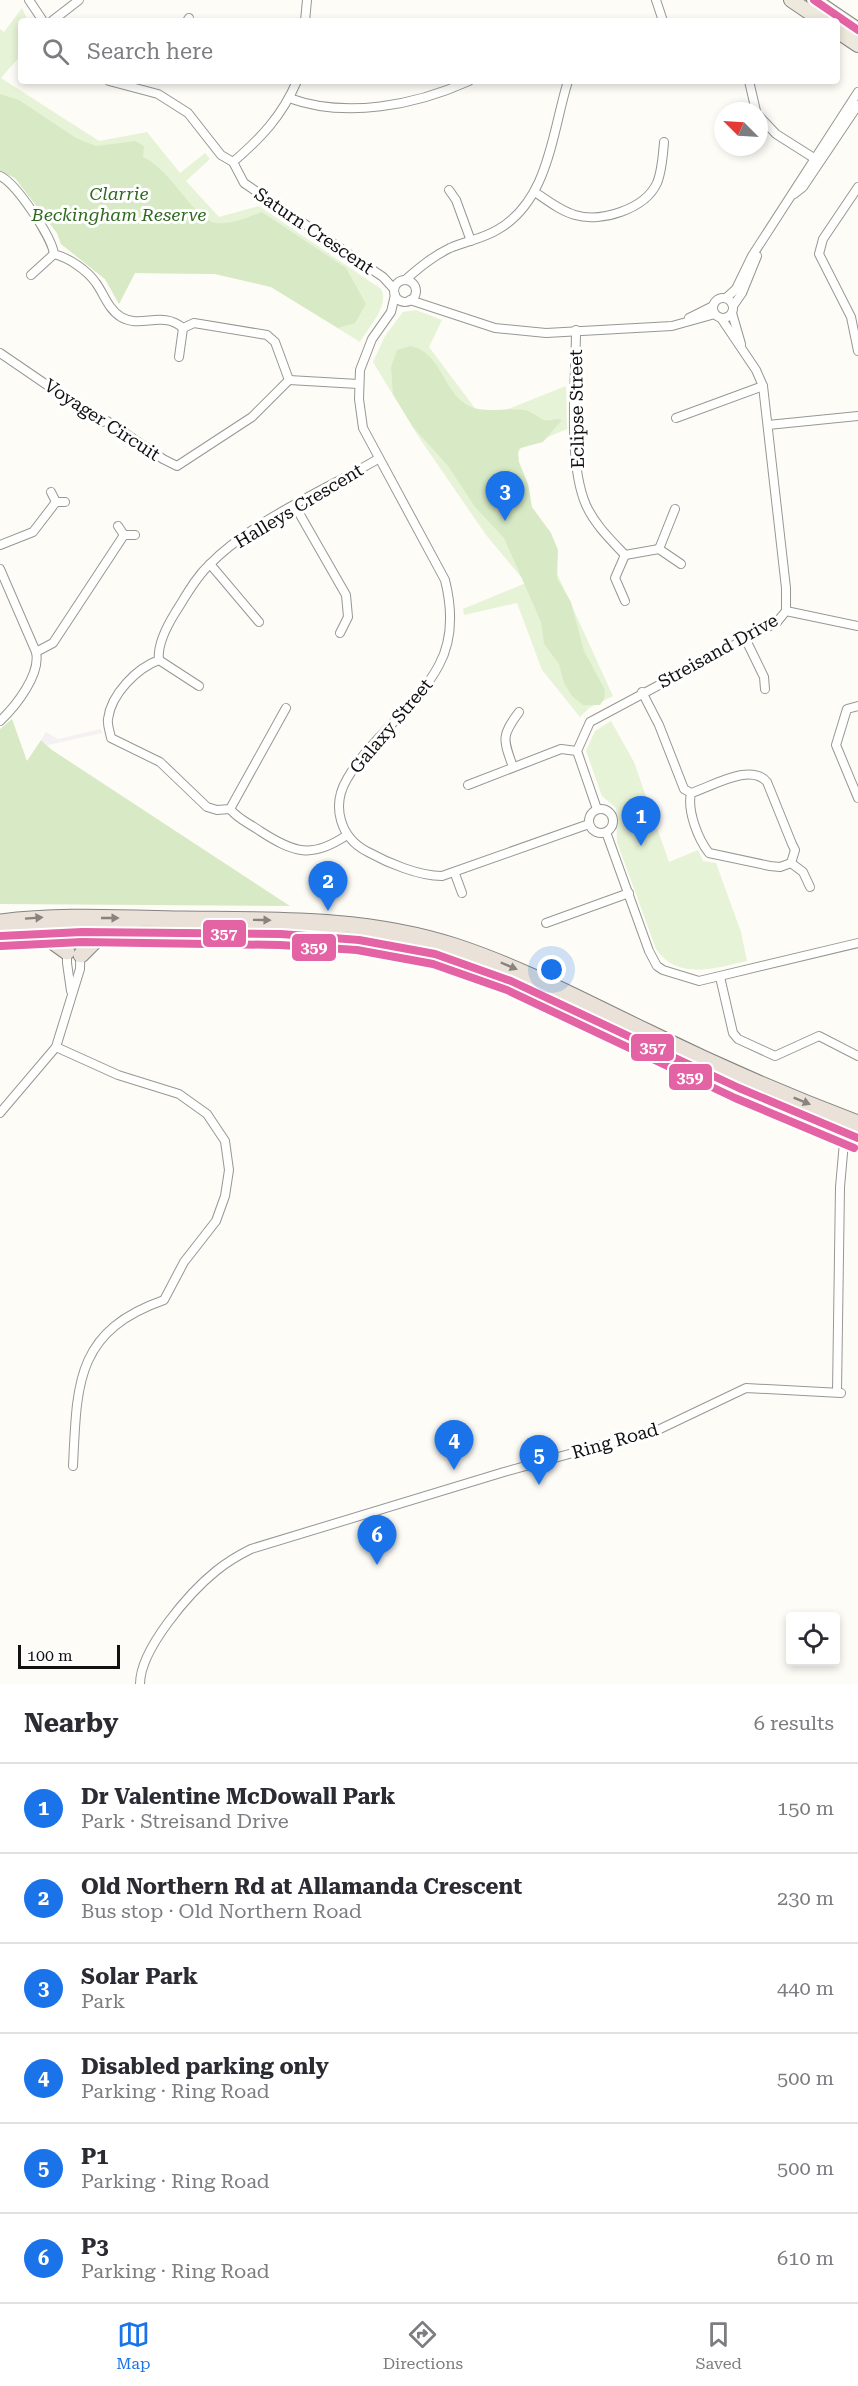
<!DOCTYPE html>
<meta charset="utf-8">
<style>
body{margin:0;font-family:"Roboto Serif",serif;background:#f2f2f3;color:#2b2b33}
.controls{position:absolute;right:18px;bottom:18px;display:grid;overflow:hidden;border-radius:6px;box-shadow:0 3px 9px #0003}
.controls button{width:54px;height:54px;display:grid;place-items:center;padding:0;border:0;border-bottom:2px solid #e1e1e2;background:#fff;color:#2b2b33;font:30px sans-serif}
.compass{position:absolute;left:714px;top:102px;width:54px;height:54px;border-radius:50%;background:#fff;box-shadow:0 3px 9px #0003;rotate:294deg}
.scale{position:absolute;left:18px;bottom:15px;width:102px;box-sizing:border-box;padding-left:6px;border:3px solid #111;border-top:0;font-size:16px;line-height:21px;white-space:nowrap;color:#111;-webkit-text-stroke:4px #fff;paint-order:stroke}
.you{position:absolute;left:552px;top:970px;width:21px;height:21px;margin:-15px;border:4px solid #fff;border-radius:50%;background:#1a73e8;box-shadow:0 0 0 9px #1a73e833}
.badge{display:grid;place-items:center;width:39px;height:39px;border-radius:50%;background:#1a73e8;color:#fff;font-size:20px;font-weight:700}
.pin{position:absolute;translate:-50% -50px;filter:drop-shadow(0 2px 3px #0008)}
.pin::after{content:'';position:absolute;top:32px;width:21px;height:18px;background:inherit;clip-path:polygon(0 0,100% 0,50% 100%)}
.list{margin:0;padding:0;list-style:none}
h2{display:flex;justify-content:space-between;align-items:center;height:78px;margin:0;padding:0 24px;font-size:26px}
h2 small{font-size:20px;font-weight:400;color:#7c7c81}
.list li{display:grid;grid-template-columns:39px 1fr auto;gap:18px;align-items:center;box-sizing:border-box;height:90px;padding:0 24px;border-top:2px solid #e1e1e2}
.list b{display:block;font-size:22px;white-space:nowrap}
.list p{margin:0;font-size:20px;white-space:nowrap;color:#7c7c81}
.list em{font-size:20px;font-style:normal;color:#7c7c81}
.icon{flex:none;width:33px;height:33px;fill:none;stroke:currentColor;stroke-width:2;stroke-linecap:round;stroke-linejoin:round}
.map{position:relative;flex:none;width:858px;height:1684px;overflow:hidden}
.search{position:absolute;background:#fff;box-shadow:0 3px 9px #0003;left:18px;right:18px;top:18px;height:66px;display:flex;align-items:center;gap:15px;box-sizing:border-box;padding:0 21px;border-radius:6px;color:#7c7c81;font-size:22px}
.sheet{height:618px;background:#fff}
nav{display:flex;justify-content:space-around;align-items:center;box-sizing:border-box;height:84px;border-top:2px solid #e1e1e2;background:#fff;font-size:16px;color:#7c7c81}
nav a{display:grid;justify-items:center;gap:3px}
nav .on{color:#1a73e8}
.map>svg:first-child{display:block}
</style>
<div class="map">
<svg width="858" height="1684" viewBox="0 0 858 1684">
<rect width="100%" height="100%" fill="#fdfcf7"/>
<path fill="#f5f0f3" d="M101,729l1,4 -54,12 -7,-5 5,-8 12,7z"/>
<g fill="#e7f3d7">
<path d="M22,8l6,13h-7v34l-20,23 98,63 48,-9 33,41 25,-20 5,6 -24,22 33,36 40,-11 122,83c9,16 -13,39 -21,53l-89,-55 -56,-13 -80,-1 -16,31 -14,-25 -44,-35 -4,-11 -42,-55 -15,-7v-142l4,3z"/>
<path d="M416,310l26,10 -13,27 54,72 83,-33 1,43 -52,22 12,57 86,188 -24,12 -9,9 -38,-47 -25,-67 -53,12 -1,-6 63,-26 -40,-48 -68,-99 -45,-74 12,-26 18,-24z"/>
<path d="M611,721l23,41 35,100 29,-12 5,11 13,2 25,69 6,29c-31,7 -69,20 -91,-12l-39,-107 -1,-34 -14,-12 -16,-45 9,-20z"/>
</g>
<g fill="#d8eac5">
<path d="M0,94l19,6 57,38 20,8 39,-5 9,5 -1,11c28,12 51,63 73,66 16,2 32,-6 46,-11l84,56 20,36 -11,19 -17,5 -67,-41 -56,-13 -80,-1 -16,31 -14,-25 -44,-35 -4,-11 -42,-55 -15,-7z"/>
<path d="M411,346c32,8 31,46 58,60 16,8 38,1 55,4 8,1 13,7 20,10 7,2 12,-3 18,0l-19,22 -23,6 -2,5 1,9 9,22 4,23 19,26 7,17 -1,28 14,24 13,49 21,39 -1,9 -4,6h-17l-11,-9 -8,-13 -5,-19 -15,-20 -3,-22 -37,-84 -29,-31 -27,-41 -35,-39 -20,-33 -2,-27 6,-17z"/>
<path d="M12,719l15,42 14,-21 11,10 238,156 -290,-2v-175z"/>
</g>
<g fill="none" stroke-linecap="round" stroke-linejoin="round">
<defs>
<g id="street">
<path d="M29,0l14,21"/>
<path d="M656,0l7,21"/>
<path d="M52,21l27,-21"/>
<path d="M187,21l2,-3"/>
<path d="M305,21l2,-21"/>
<path d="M109,81l49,13 30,19 33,42 12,7 11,21 139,94 11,12"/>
<path d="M749,81l7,30"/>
<path d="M289,98c57,21 127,7 180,-17"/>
<path d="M759,116l17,18 41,26"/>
<path d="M233,162c28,-24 49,-46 64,-81"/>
<path d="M0,176c16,7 52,61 54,78 15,4 33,16 42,29 8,11 12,26 25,34 20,12 41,-7 62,11l11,-5 73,12 8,7 14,38"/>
<path d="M858,187l-35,52 -4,15 32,63 7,34"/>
<path d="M449,190l7,10 15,41"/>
<path d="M535,192c13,9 26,19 40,23 26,8 70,-6 82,-32 5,-12 6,-28 7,-41"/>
<path d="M794,194l9,-7 55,-82"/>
<path d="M31,275l23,-21"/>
<path d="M405,280c14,-12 28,-24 45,-32 16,-7 32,-9 47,-18 52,-29 55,-98 71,-149"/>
<circle cx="405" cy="291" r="11"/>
<path d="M395,295l-4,17 -19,27 -12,31 -1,29 4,29 82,152c7,28 8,59 -6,85 -22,42 -69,73 -92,114 -16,27 -7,59 21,73 20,11 51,24 74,24l147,-52"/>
<circle cx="723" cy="308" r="10"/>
<path d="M726,298l10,-9 16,-33 106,-164"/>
<path d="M410,300l85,28 51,5 126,-7 43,-12"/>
<path d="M733,306l9,-13 15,-37"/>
<path d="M732,313l9,31"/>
<path d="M689,318l24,-12"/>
<path d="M576,330c0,48 -9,132 10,175 9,20 25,35 39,50"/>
<path d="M0,353l101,69 6,-1 56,38 14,7 75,-49 37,-37"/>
<path d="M179,357l4,-29"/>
<path d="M289,380l69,4"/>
<path d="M676,418l87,-32"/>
<path d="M768,425l90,-9"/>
<path d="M51,492l5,10h9"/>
<path d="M295,506l51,89 2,22 -8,16"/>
<path d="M118,526l6,9h11"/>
<path d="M0,545l33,-13 23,-30"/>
<path d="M659,549l16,-40"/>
<path d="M625,555l34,-6 22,15"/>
<path d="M210,564l49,58"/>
<path d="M0,569l36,83c5,22 -20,54 -36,69"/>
<path d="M625,601l-10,-23 10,-23"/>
<path d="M786,611l72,15"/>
<path d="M745,638l19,39 1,12"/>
<path d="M36,652l17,-9 71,-108"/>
<path d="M159,660l40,26"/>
<path d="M642,692l17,33 25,64 7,4c-4,18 7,46 18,60l61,13 10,1 11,-4 4,-13 -3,-6 -25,-62c-16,-20 -56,5 -76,11"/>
<path d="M858,706l-11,3 -11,36 22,53"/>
<path d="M513,767c-10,-28 -12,-31 6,-55"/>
<path d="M468,785l93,-36 16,2"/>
<path d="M230,809l56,-101"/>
<path d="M597,809l-20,-58 13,-29 187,-100 9,-11v-23l-23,-202 -7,-16 -35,-52"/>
<circle cx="601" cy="821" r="12"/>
<path d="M606,832l43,119 8,15 6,4 36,11 159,-38"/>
<path d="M347,835c-35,24 -53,18 -87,-4 -11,-8 -21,-11 -30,-22l-13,1 -10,-3 -47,-45 -49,-24c-1,-6 -4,-13 -3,-19 3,-25 29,-51 51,-59 -2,-16 8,-34 16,-47 11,-17 20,-35 35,-49 42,-43 115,-74 168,-105"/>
<path d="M791,863l12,9 7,15"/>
<path d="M455,874l7,19"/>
<path d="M546,923l83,-30"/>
<path d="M67,929v34l4,28"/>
<path d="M720,977l13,56 5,6 37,17 44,-20 39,20"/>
<path d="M56,1047l62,28 61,19 28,20 18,27 4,29 -4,26 -9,25 -32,41 -20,38c-89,31 -87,85 -91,166"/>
<path d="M0,1113l56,-66 24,-78 1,-41"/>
<path d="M837,1392l3,-205 5,-56"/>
<path d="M140,1684c0,-35 50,-92 76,-113 11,-9 23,-16 35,-22l253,-77 156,-43 86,-41 95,5"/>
</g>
<g id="primary">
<path d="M791,0l31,21"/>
<path d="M814,0l44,30"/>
<path d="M837,31l21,14"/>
</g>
<g id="highway">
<path d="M0,922c60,-8 121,-4 181,-3 93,1 185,-2 274,27 67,22 128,55 191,85 69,34 140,65 212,92"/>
<path d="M39,932l28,20"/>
<path d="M0,936c54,-7 109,-4 163,-3 105,1 210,-3 310,33 51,18 100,44 149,67 78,38 155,74 236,105"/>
<path d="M81,955l23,-23"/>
</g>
</defs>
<use href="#street" stroke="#979795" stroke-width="10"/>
<use href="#primary" stroke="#858482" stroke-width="16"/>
<use href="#highway" stroke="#858482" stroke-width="17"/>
<use href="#street" stroke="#fffffe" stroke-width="8"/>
<use href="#primary" stroke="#ede9dc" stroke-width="14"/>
<use href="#highway" stroke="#eae1d8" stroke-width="15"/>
<defs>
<path id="bus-1" d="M0,936l82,-4 199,2 78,6 76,14 76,27 228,107 119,50"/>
<path id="bus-2" d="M1,946l81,-4 198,3 77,5 76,14 74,26 228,108 119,50"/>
<path id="bus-3" d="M814,0l44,30"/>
</defs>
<use href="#bus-1" stroke="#fff" stroke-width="12"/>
<use href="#bus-2" stroke="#fff" stroke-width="12"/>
<use href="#bus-3" stroke="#fff" stroke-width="12"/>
<use href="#bus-1" stroke="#e463a4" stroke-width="8"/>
<use href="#bus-2" stroke="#e463a4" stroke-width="8"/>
<use href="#bus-3" stroke="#e463a4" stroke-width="8"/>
</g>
<defs><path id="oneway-solid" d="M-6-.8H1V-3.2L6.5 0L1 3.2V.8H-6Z" transform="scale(1.5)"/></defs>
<g fill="#88837e">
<use href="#oneway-solid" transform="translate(34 918) rotate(-4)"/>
<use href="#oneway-solid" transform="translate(110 918)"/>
<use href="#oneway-solid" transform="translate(262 920) rotate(1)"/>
<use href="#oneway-solid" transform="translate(509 966) rotate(23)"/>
<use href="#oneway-solid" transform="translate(802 1101) rotate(22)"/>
</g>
<g text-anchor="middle" stroke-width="6" stroke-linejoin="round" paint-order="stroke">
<g font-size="18" font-style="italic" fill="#2f6b1f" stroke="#fff">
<text x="119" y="200">Clarrie<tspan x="119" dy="21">Beckingham Reserve</tspan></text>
</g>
<g font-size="18" fill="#111" stroke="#fff">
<text transform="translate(314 231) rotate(34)" y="6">Saturn Crescent</text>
<text transform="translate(577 409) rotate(-91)" y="6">Eclipse Street</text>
<text transform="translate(102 420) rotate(33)" y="6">Voyager Circuit</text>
<text transform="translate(299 506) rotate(-31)" y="6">Halleys Crescent</text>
<text transform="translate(718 651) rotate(-29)" y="6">Streisand Drive</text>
<text transform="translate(391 726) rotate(-50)" y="6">Galaxy Street</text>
<text transform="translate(615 1441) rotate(-16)" y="6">Ring Road</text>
</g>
</g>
<g stroke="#fff" stroke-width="2">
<rect x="202" y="919" width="45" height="29" rx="6" fill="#e463a4"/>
<rect x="291" y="933" width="46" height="29" rx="6" fill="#e463a4"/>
<rect x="630" y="1033" width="45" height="29" rx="6" fill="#e463a4"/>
<rect x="668" y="1063" width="45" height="28" rx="6" fill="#e463a4"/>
</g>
<g font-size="16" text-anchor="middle" font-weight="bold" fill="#fff">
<text x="224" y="939">357</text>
<text x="314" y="953">359</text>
<text x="653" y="1053">357</text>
<text x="690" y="1083">359</text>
</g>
</svg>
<div class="controls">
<button><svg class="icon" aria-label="locate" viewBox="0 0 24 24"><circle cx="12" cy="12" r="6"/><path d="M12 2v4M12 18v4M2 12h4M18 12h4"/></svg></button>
</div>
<svg class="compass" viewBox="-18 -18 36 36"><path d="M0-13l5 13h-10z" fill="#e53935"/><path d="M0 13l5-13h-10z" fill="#7c7c81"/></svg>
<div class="scale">100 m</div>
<div class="you"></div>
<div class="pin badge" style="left:641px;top:846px">1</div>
<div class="pin badge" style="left:328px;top:911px">2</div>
<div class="pin badge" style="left:505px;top:521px">3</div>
<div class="pin badge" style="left:454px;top:1470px">4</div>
<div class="pin badge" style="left:539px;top:1485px">5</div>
<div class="pin badge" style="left:377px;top:1565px">6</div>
<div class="search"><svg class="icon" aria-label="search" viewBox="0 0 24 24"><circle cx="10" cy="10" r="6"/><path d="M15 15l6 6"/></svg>Search here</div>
</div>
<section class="sheet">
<h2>Nearby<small>6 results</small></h2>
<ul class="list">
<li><span class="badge">1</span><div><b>Dr Valentine McDowall Park</b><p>Park · Streisand Drive</p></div><em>150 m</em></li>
<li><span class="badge">2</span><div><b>Old Northern Rd at Allamanda Crescent</b><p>Bus stop · Old Northern Road</p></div><em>230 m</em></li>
<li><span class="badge">3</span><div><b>Solar Park</b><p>Park</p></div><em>440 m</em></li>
<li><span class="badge">4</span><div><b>Disabled parking only</b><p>Parking · Ring Road</p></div><em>500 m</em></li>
<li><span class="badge">5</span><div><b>P1</b><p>Parking · Ring Road</p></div><em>500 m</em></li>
<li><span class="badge">6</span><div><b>P3</b><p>Parking · Ring Road</p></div><em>610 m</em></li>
</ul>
</section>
<nav>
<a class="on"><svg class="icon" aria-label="map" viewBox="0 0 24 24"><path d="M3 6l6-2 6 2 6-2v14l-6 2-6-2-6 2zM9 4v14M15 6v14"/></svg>Map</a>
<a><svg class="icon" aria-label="directions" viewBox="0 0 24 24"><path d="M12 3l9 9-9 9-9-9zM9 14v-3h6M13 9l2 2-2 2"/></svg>Directions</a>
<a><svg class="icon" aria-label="saved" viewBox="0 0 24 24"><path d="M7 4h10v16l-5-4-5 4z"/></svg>Saved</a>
</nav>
